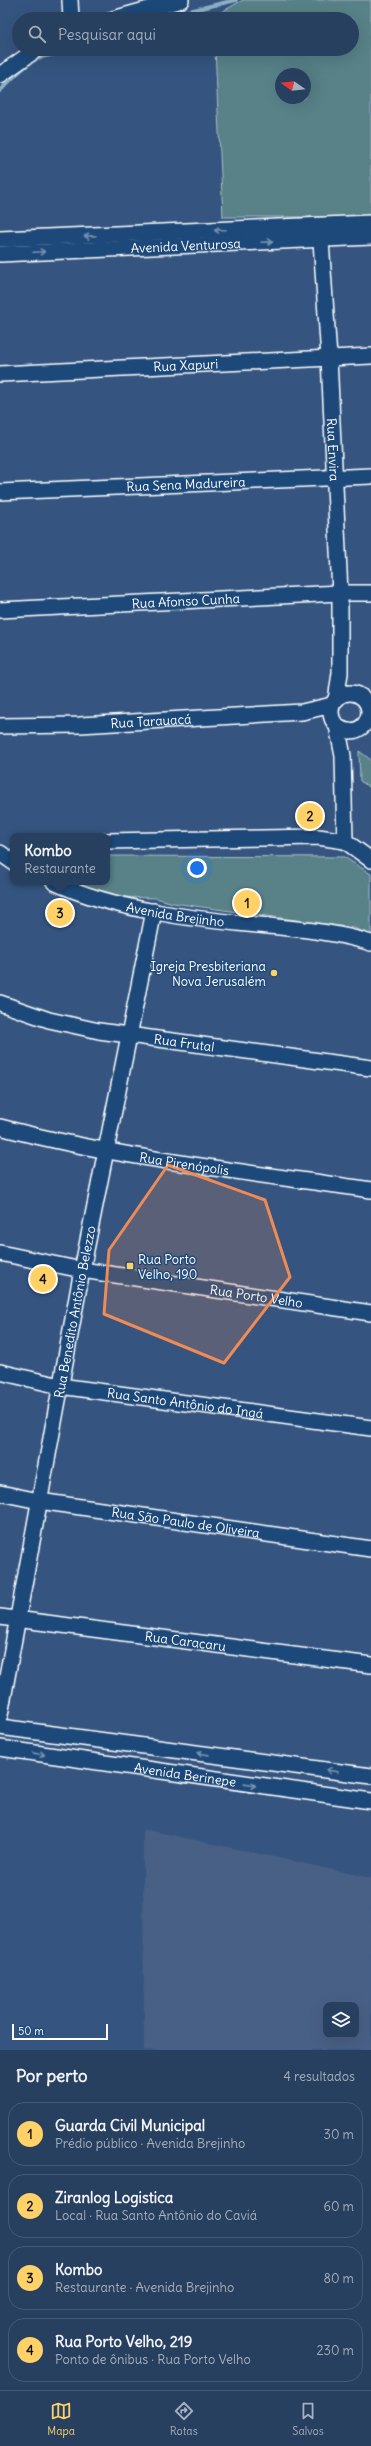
<!DOCTYPE html>
<html lang="pt">
<meta charset="utf-8">
<style>
body{margin:0;font-family:Delius,sans-serif;background:#304766;color:#f1f3f6}
.controls{position:absolute;right:12px;bottom:12px;display:grid;overflow:hidden;border-radius:8px;box-shadow:0 4px 16px #0002}
.controls button{width:36px;height:36px;display:grid;place-items:center;padding:0;border:0;border-bottom:1px solid #445975;background:#284060;color:#f1f3f6;font:20px sans-serif}
.compass{position:absolute;left:275px;top:68px;width:36px;height:36px;border-radius:50%;background:#284060;box-shadow:0 4px 16px #0002;rotate:284deg}
.scale{position:absolute;left:12px;bottom:10px;width:96px;box-sizing:border-box;padding-left:4px;border:2px solid #fff;border-top:0;font-size:11px;line-height:14px;white-space:nowrap;color:#fff;-webkit-text-stroke:3px #1f4a7a;paint-order:stroke}
.you{position:absolute;left:197px;top:868px;width:14px;height:14px;margin:-10px;border:3px solid #fff;border-radius:50%;background:#1a73e8;box-shadow:0 0 0 6px #1a73e833}
.badge{display:grid;place-items:center;width:26px;height:26px;border-radius:50%;background:#ffd166;color:#111;font-size:13px;font-weight:700}
.pin{position:absolute;translate:-50% -50%;border:2px solid #fff;box-shadow:0 1px 4px #0006}
.popup{position:absolute;left:10px;top:833px;width:100px;height:52px;box-sizing:border-box;display:grid;place-content:center;border-radius:8px;background:#284060;filter:drop-shadow(0 1px 3px #0005);font-size:13px;white-space:nowrap;color:#a5afbd}
.popup b{font-size:15px;color:#f1f3f6}
.popup::after{content:'';position:absolute;left:50%;top:100%;margin-left:-8px;border:8px solid transparent;border-top-color:#284060}
.list{margin:0;padding:0;list-style:none}
h2{display:flex;justify-content:space-between;align-items:center;height:52px;margin:0;padding:0 16px;font-size:17px}
h2 small{font-size:13px;font-weight:400;color:#a5afbd}
.list li{display:grid;grid-template-columns:26px 1fr auto;gap:12px;align-items:center;box-sizing:border-box;height:64px;margin:0 8px 8px;padding:0 8px;border:1px solid #445975;border-radius:16px}
.list b{display:block;font-size:15px;white-space:nowrap}
.list p{margin:0;font-size:13px;white-space:nowrap;color:#a5afbd}
.list em{font-size:13px;font-style:normal;color:#a5afbd}
.icon{flex:none;width:22px;height:22px;fill:none;stroke:currentColor;stroke-width:2;stroke-linecap:round;stroke-linejoin:round}
.map{position:relative;flex:none;width:371px;height:2050px;overflow:hidden}
.search{position:absolute;background:#284060;box-shadow:0 4px 16px #0002;left:12px;right:12px;top:12px;height:44px;display:flex;align-items:center;gap:10px;box-sizing:border-box;padding:0 14px;border-radius:22px;color:#a5afbd;font-size:15px}
.sheet{height:340px;background:#284060}
nav{display:flex;justify-content:space-around;align-items:center;box-sizing:border-box;height:56px;border-top:1px solid #445975;background:#284060;font-size:11px;color:#a5afbd}
nav a{display:grid;justify-items:center;gap:2px}
nav .on{color:#ffd166}
.map>svg:first-child{display:block}
</style>
<div class="map">
<svg width="371" height="2050" viewBox="0 0 371 2050">
<rect width="100%" height="100%" fill="#355580"/>
<filter id="ink" filterUnits="userSpaceOnUse"><feTurbulence type="fractalNoise" baseFrequency=".025" numOctaves="2"/><feDisplacementMap in="SourceGraphic" scale="8" xChannelSelector="R" yChannelSelector="G"/><feConvolveMatrix kernelMatrix="1 2 1 2 8 2 1 2 1" color-interpolation-filters="sRGB"/></filter>
<g filter="url(#ink)">
<path fill="#496086" fill-rule="evenodd" d="M143,1829l228,49v172h-227zM326,2005h30v30h-30z"/>
<g fill="#588188" stroke="#acc0c4" fill-rule="evenodd">
<path d="M243,0h128v217h-148l-8,-168h137v-30h-138v-3zM281,74h24v24h-24z"/>
<path d="M359,751l12,9v28l-11,-7z"/>
<path d="M107,856l237,1 27,17v61l-17,-7 -181,-25 -17,-5 -36,-1 -49,-15h36z"/>
</g>
<g fill="none" stroke-linecap="round" stroke-linejoin="round">
<g stroke="#8fb1c5" stroke-width="4">
<path d="M155,19l81,-19"/>
<path d="M0,91c9,-10 28,-30 41,-34 11,-3 22,-3 33,-8"/>
</g>
<defs>
<g id="minor">
<path d="M70,0l1,19"/>
<path d="M113,19l68,-19"/>
<path d="M0,75l37,-26"/>
<path id="s1" d="M320,226l9,132 11,235v80l-4,27"/>
<path d="M0,239l371,-16"/>
<path id="s2" d="M0,254l371,-17"/>
<path id="s3" d="M0,374l371,-18"/>
<path id="s4" d="M0,492l371,-16"/>
<path id="s5" d="M0,610l340,-17h31"/>
<circle cx="350" cy="712" r="19"/>
<path id="s6" d="M0,726l80,-1 222,-13 30,-7"/>
<path d="M337,726l6,30 2,85"/>
<path d="M107,841l211,-4 27,4 26,19"/>
<path d="M0,853l13,9"/>
<path id="s7" d="M54,882c60,28 138,37 204,43 38,4 76,6 113,18"/>
<path id="s8" d="M0,1003l49,17 50,11 272,37"/>
<path id="s9" d="M0,1127c121,32 247,45 371,63"/>
<path id="s10" d="M0,1253l82,17 289,43"/>
<path id="s11" d="M0,1372l60,14 311,42"/>
<path id="s12" d="M0,1493l39,8 332,48"/>
<path id="s13" d="M0,1617l371,48"/>
<path id="s14" d="M0,1715l82,-445 72,-359"/>
<path d="M0,1727l371,49"/>
<path id="s15" d="M0,1748l371,53"/>
</g>
</defs>
<use href="#minor" stroke="#fff" stroke-width="18"/>
<use href="#minor" stroke="#1f4a7a" stroke-width="15"/>
</g>
<defs><path id="oneway-shaft" d="M-6 0H5M1.5-3L5.5 0L1.5 3" fill="none" stroke-width="1.6" stroke-linecap="round" stroke-linejoin="round"/></defs>
<g stroke="#7992af">
<use href="#oneway-shaft" transform="translate(220 230) rotate(178)"/>
<use href="#oneway-shaft" transform="translate(90 236) rotate(178)"/>
<use href="#oneway-shaft" transform="translate(267 242) rotate(-2)"/>
<use href="#oneway-shaft" transform="translate(39 252) rotate(-3)"/>
<use href="#oneway-shaft" transform="translate(39 1754) rotate(8)"/>
<use href="#oneway-shaft" transform="translate(203 1754) rotate(-172)"/>
<use href="#oneway-shaft" transform="translate(332 1771) rotate(-172)"/>
<use href="#oneway-shaft" transform="translate(250 1785) rotate(8)"/>
</g>
</g>
<path fill="#ef8b55" fill-opacity="0.2" stroke="#ef8b55" stroke-width="3" stroke-linejoin="round" d="M168,1165l97,35 25,77 -66,86 -120,-49 5,-64z"/>
<g fill="#ffd166" stroke="#1f4a7a" stroke-width="1.5">
<circle cx="274" cy="973" r="4"/>
<rect x="126" y="1262" width="8" height="8" rx="2"/>
</g>
<g text-anchor="middle" stroke-width="3" stroke-linejoin="round" paint-order="stroke">
<g font-size="13" fill="#fff" stroke="#1f4a7a">
<text dy="5" stroke="none"><textPath href="#s2" startOffset="186">Avenida Venturosa</textPath></text>
<text dy="5" stroke="none"><textPath href="#s3" startOffset="186">Rua Xapuri</textPath></text>
<text dy="5" stroke="none"><textPath href="#s1" startOffset="224">Rua Envira</textPath></text>
<text dy="5" stroke="none"><textPath href="#s4" startOffset="186">Rua Sena Madureira</textPath></text>
<text dy="5" stroke="none"><textPath href="#s5" startOffset="186">Rua Afonso Cunha</textPath></text>
<text dy="5" stroke="none"><textPath href="#s6" startOffset="151">Rua Tarauacá</textPath></text>
<text dy="5" stroke="none"><textPath href="#s7" startOffset="126">Avenida Brejinho</textPath></text>
<text dy="5" stroke="none"><textPath href="#s8" startOffset="189">Rua Frutal</textPath></text>
<text dy="5" stroke="none"><textPath href="#s9" startOffset="188">Rua Pirenópolis</textPath></text>
<text dy="5" stroke="none"><textPath href="#s10" startOffset="260">Rua Porto Velho</textPath></text>
<text dy="5" stroke="none"><textPath href="#s14" startOffset="410">Rua Benedito Antônio Belezzo</textPath></text>
<text dy="5" stroke="none"><textPath href="#s11" startOffset="188">Rua Santo Antônio do Ingá</textPath></text>
<text dy="5" stroke="none"><textPath href="#s12" startOffset="188">Rua São Paulo de Oliveira</textPath></text>
<text dy="5" stroke="none"><textPath href="#s13" startOffset="187">Rua Caracaru</textPath></text>
<text dy="5" stroke="none"><textPath href="#s15" startOffset="187">Avenida Berinepe</textPath></text>
</g>
<g font-size="13" fill="#fff" stroke="#1f4a7a" text-anchor="end">
<text x="266" y="971">Igreja Presbiteriana<tspan x="266" dy="15">Nova Jerusalém</tspan></text>
<text x="138" y="1264" text-anchor="start">Rua Porto<tspan x="138" dy="15">Velho, 190</tspan></text>
</g>
</g>
</svg>
<div class="controls">
<button><svg class="icon" aria-label="layers" viewBox="0 0 24 24"><path d="M12 4l9 5-9 5-9-5zM3 14l9 5 9-5"/></svg></button>
</div>
<svg class="compass" viewBox="-18 -18 36 36"><path d="M0-13l5 13h-10z" fill="#e53935"/><path d="M0 13l5-13h-10z" fill="#a5afbd"/></svg>
<div class="scale">50 m</div>
<div class="you"></div>
<div class="pin badge" style="left:247px;top:903px">1</div>
<div class="pin badge" style="left:310px;top:816px">2</div>
<div class="pin badge" style="left:60px;top:913px">3</div>
<div class="popup"><b>Kombo</b>Restaurante</div>
<div class="pin badge" style="left:43px;top:1279px">4</div>
<div class="search"><svg class="icon" aria-label="search" viewBox="0 0 24 24"><circle cx="10" cy="10" r="6"/><path d="M15 15l6 6"/></svg>Pesquisar aqui</div>
</div>
<section class="sheet">
<h2>Por perto<small>4 resultados</small></h2>
<ul class="list">
<li><span class="badge">1</span><div><b>Guarda Civil Municipal</b><p>Prédio público · Avenida Brejinho</p></div><em>30 m</em></li>
<li><span class="badge">2</span><div><b>Ziranlog Logistica</b><p>Local · Rua Santo Antônio do Caviá</p></div><em>60 m</em></li>
<li><span class="badge">3</span><div><b>Kombo</b><p>Restaurante · Avenida Brejinho</p></div><em>80 m</em></li>
<li><span class="badge">4</span><div><b>Rua Porto Velho, 219</b><p>Ponto de ônibus · Rua Porto Velho</p></div><em>230 m</em></li>
</ul>
</section>
<nav>
<a class="on"><svg class="icon" aria-label="map" viewBox="0 0 24 24"><path d="M3 6l6-2 6 2 6-2v14l-6 2-6-2-6 2zM9 4v14M15 6v14"/></svg>Mapa</a>
<a><svg class="icon" aria-label="directions" viewBox="0 0 24 24"><path d="M12 3l9 9-9 9-9-9zM9 14v-3h6M13 9l2 2-2 2"/></svg>Rotas</a>
<a><svg class="icon" aria-label="saved" viewBox="0 0 24 24"><path d="M7 4h10v16l-5-4-5 4z"/></svg>Salvos</a>
</nav>
